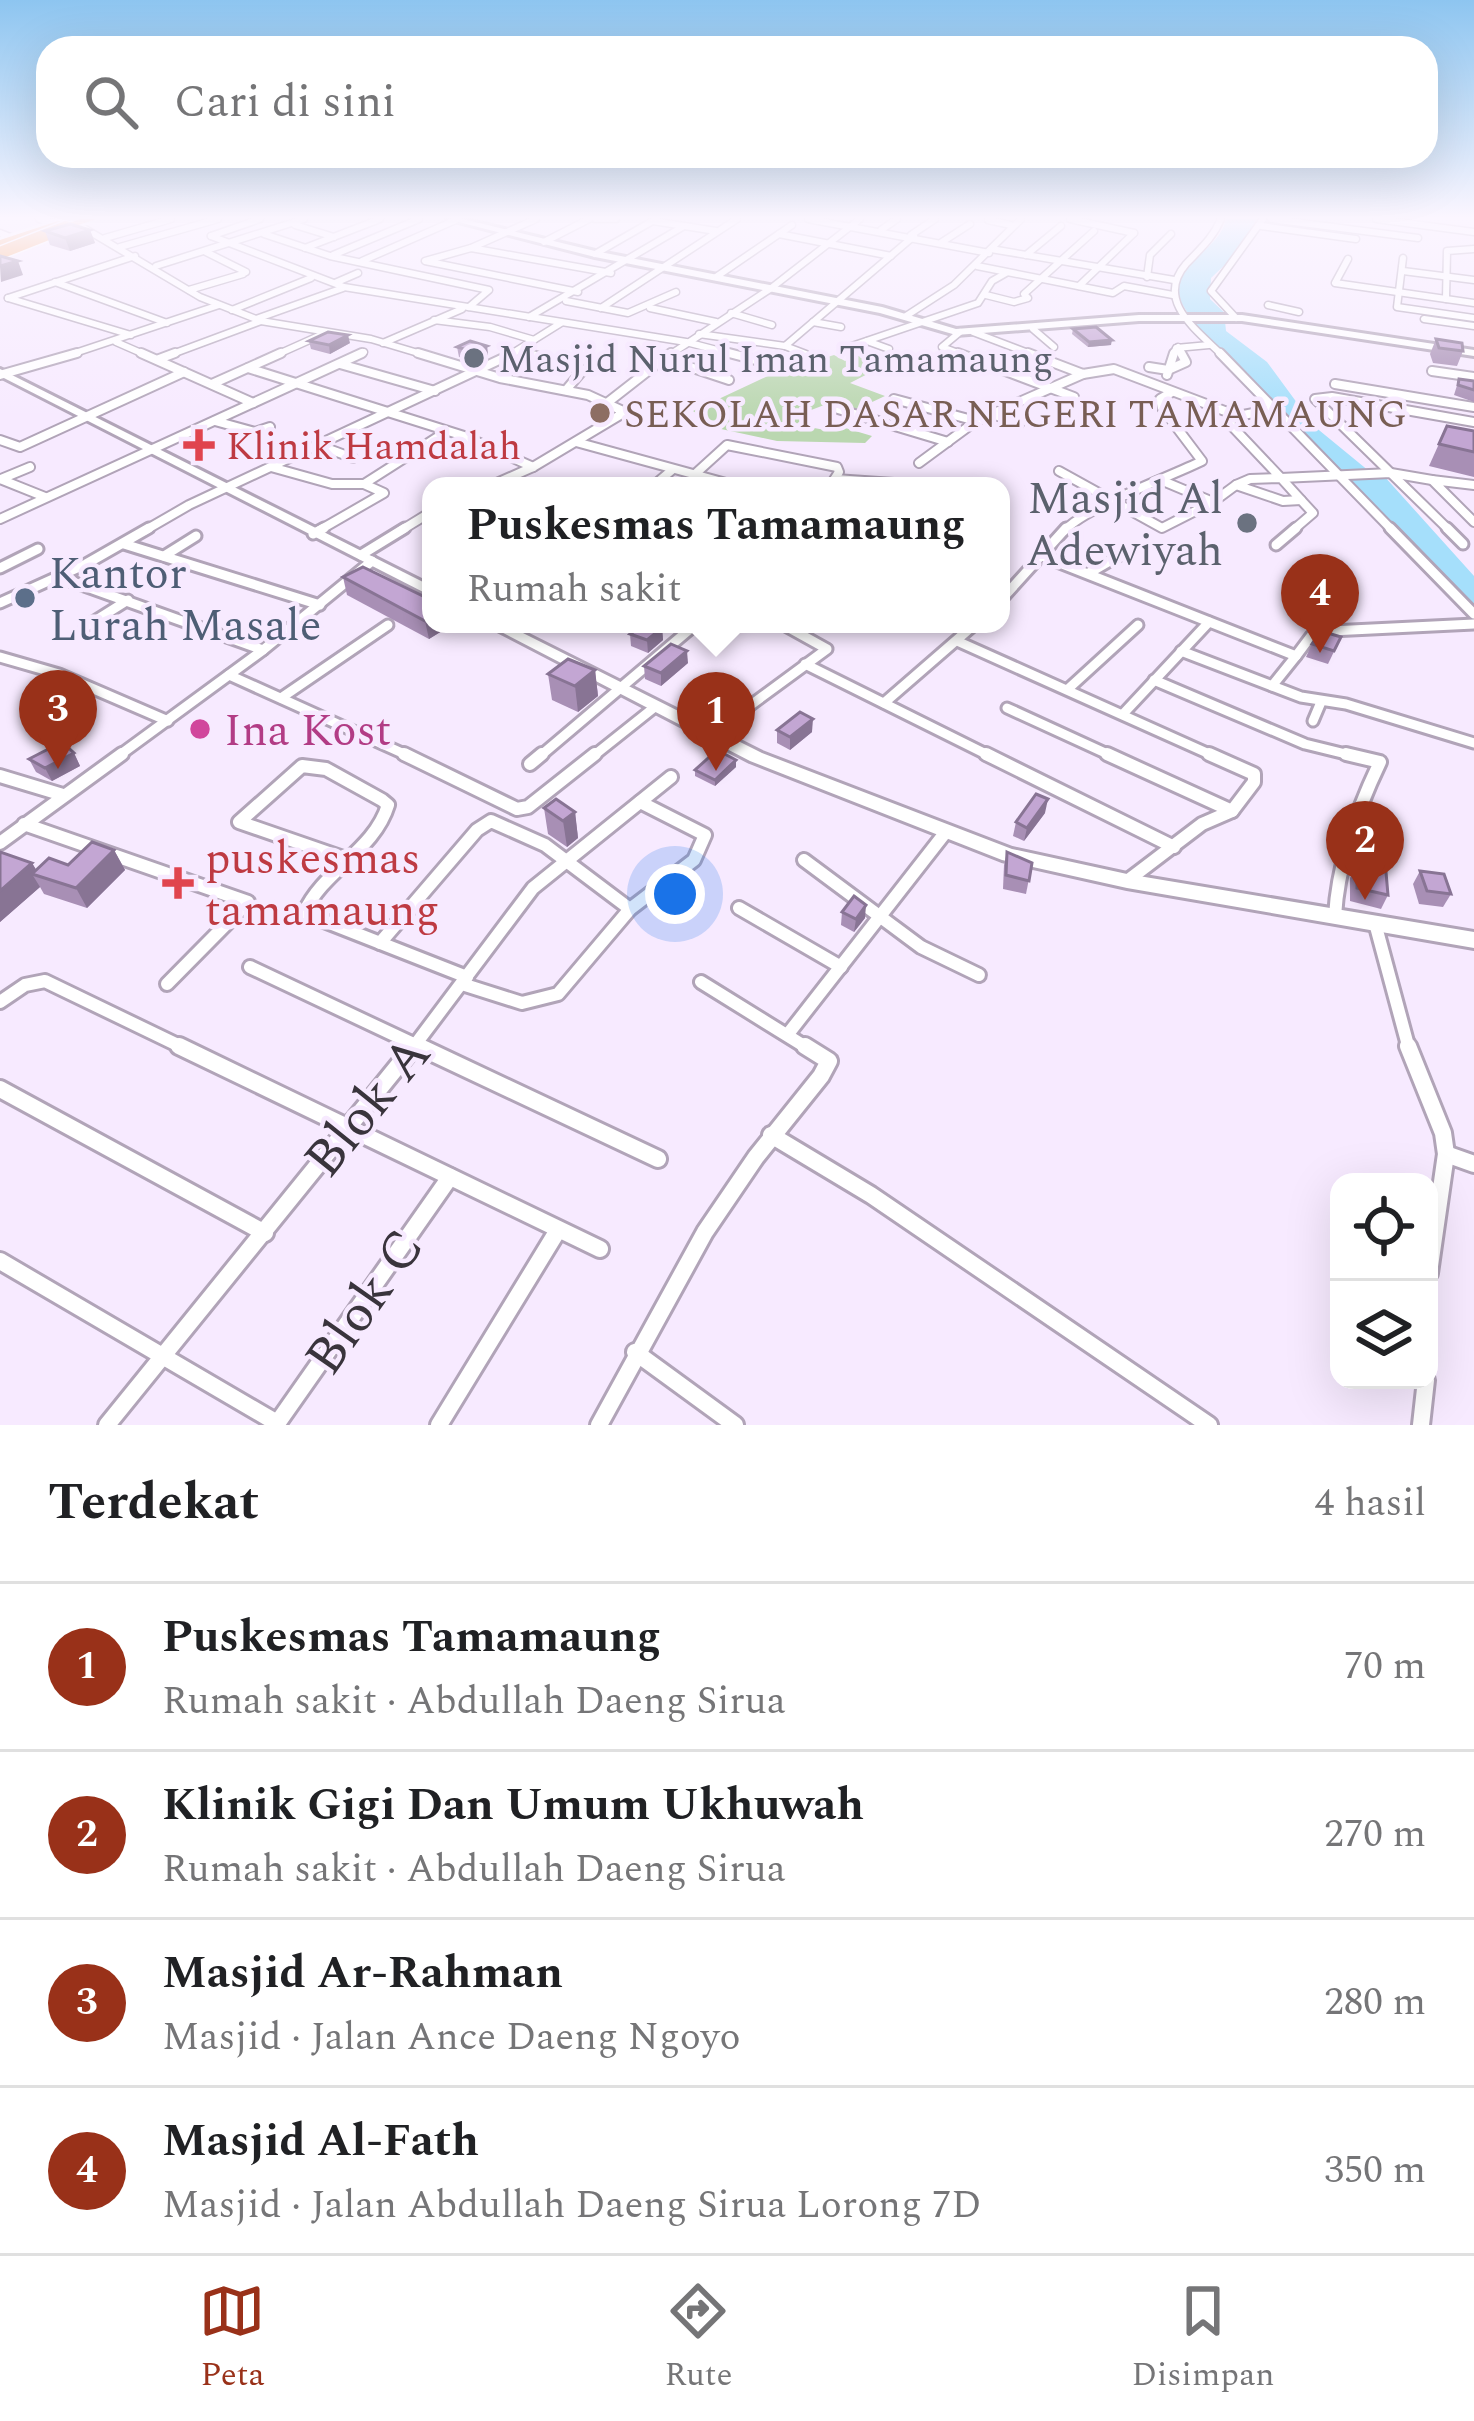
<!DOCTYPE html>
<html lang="id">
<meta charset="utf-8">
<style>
body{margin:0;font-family:Spectral,serif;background:#f2f2f2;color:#202124}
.controls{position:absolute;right:36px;bottom:36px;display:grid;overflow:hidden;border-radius:24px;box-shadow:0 12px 48px #0002}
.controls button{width:108px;height:108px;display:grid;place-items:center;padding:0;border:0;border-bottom:3px solid #e0e0e0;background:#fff;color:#202124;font:60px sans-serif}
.you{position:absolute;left:675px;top:894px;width:42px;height:42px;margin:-30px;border:9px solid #fff;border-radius:50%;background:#1a73e8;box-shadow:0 0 0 18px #1a73e833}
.badge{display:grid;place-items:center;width:78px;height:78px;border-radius:50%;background:#993119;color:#fff;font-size:39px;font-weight:700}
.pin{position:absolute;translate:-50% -99px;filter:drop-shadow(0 3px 6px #0008)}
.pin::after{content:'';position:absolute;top:63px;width:42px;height:36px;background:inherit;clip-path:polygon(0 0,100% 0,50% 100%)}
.popup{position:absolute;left:422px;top:477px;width:588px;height:156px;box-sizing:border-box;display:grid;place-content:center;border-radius:24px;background:#fff;filter:drop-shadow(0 3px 9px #0005);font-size:39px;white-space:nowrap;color:#757577}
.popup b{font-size:45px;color:#202124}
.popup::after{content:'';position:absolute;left:50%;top:100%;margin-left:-24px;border:24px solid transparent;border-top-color:#fff}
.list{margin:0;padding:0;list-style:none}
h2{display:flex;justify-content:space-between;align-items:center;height:156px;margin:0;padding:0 48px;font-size:51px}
h2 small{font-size:39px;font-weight:400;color:#757577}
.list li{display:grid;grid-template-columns:78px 1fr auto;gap:36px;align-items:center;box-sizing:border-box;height:168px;padding:0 48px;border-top:3px solid #e0e0e0}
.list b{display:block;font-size:45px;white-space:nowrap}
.list p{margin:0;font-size:39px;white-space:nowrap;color:#757577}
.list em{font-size:39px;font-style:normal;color:#757577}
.icon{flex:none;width:66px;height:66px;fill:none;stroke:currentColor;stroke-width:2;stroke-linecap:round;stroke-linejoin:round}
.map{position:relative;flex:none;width:1474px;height:1425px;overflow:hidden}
.search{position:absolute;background:#fff;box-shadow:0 12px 48px #0002;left:36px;right:36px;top:36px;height:132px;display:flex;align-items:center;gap:30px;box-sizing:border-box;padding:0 42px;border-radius:36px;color:#757577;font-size:45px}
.sheet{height:828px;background:#fff}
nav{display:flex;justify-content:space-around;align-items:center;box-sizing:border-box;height:168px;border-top:3px solid #e0e0e0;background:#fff;font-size:33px;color:#757577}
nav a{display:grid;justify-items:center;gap:6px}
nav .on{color:#993119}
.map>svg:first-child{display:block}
</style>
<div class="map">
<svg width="1474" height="1425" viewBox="0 0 1474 1425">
<rect width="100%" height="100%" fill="#f7eaff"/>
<path fill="#bad7b0" d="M864,354l23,10 -37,19 35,13 -30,14 -23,-8 -39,15 16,4 -6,5 22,4 7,-6 40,12 -7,7 -88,-2 -56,-12 -28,-18 77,-36 64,-20 11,6z"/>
<g fill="#a5dffb">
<path d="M1226,219h32l-2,16 -45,43 -1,21 18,17h-38c-38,-50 28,-58 36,-97z"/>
<path d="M1192,321h33l1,10 41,31 47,64 61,50h9l90,100v34z"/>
</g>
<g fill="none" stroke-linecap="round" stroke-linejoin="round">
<defs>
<g id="street-far4">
<path d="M39,219l20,5"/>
<path d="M536,219l-65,29 140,25"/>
<path d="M595,219h21"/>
<path d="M808,219l181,34"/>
<path d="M1070,219l64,14"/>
<path d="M1221,219c-8,19 -21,30 -35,45 -32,37 12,67 37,92"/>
<path d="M1271,219l147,19"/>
<path d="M1376,219l98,13"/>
<path d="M988,220l23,5"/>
<path d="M653,221l63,10"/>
<path d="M77,224l123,73 61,24 110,18 57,17"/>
<path d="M295,225l39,12"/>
<path d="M1261,226l95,13"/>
<path d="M881,230l16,-11"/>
<path d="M0,233l15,6"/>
<path d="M264,234l66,22 159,34 -20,17"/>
<path d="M779,234l112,22"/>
<path d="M911,235l24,-16"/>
<path d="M211,236l133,51 342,55 54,14"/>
<path d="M211,236l49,-17"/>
<path d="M105,238l66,-19"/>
<path d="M544,242l45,-23"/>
<path d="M942,242l28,-18"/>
<path d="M120,247l98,-28"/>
<path d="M305,248l75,-29"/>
<path d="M471,248l-46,13 153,31"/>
<path d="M991,249l183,31"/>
<path d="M206,252l40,20"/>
<path d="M595,254l61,-35"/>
<path d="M333,255l86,-36"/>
<path d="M1026,255l35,-29"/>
<path d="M1403,258l-6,49 77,11"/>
<path d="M1348,259l-13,24 139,20"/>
<path d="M362,261l96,-42"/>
<path d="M156,266l148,-47"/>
<path d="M977,266l136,27 11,-7 49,9"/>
<path d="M1403,271l71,9"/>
<path d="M716,277l76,-52"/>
<path d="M1147,277l3,-22 21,-21"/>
<path d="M55,282l112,41"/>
<path d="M335,283l23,-10"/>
<path d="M1079,286l55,-53"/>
<path d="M189,290l54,-16"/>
<path d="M986,295l28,7 14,-4 -4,-4 70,-63"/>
<path d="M8,298l127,-42"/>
<path d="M8,298l123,37"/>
<path d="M1446,299l1,-48 27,-2"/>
<path d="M566,301l62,12 48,-21"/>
<path d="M1268,305l31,7"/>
<path d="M601,308l136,-89"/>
<path d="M650,308l66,14"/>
<path d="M232,310l79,-32"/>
<path d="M731,313l41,12"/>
<path d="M906,316l48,-31 67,-66"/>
<path d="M529,317l155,-91"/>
<path d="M1236,318l-25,-27 52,-72"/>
<path d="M256,319l87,-31"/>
<path d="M1424,319l50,7"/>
<path d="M434,320l56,7 44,13"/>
<path d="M813,322l28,5"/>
<path d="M1033,329l21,18"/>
<path d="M960,332l-18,15 24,9"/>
<path d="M973,332l63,24"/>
<path d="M699,334l86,12 129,-110"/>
<path d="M867,341l22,8"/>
<path d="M116,342l32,14"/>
<path d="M383,343l79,-34"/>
<path d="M785,346l21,8"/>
<path d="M1178,347l5,9"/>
<path d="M843,349l135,-46 14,-22 14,-8"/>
<path d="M519,351l17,5"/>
<path d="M66,356l153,-51"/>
<path d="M167,356l94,-35"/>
<path d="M274,356l49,-22"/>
<path d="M355,356l9,-4"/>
<path d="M508,356l53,-33"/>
<path d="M668,356l102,-67 90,-70"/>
<path d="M1173,356l3,-8 33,-3"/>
</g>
<g id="street-far3">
<path d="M141,353l112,50"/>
<path d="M418,353l82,25 88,17 37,17 -92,55 -43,19"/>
<path d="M526,353l57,17 -17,20"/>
<path d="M729,353l34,9"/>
<path d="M958,353l116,44"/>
<path d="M1028,353l55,21 31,-5 124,47 -10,6 53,56 110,-5 41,7"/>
<path d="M1220,353l173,178"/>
<path d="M159,359l16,-6"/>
<path d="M666,359l63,21"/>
<path d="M340,364l95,27"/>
<path d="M1149,367l19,3 18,-8 -5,-9"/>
<path d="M248,368l216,68 69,31"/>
<path d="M1432,371l42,6"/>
<path d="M0,375l77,-22"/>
<path d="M1167,375l7,-22"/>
<path d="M212,384l69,-31"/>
<path d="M1335,384l139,23"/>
<path d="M894,399l82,22"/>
<path d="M607,403l64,-50"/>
<path d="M838,409l110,33"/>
<path d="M995,415l24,9"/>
<path d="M1238,416l36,-7"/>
<path d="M215,421l40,11 15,-5"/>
<path d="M0,440l20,7 164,-75"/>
<path d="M576,442l161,44"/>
<path d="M318,445l35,13"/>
<path d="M919,463l57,-42 107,-47"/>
<path d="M271,467l61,17h32"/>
<path d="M1059,471l103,57 51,-26"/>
<path d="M694,475l33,-30 110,22 2,5 -9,14"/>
<path d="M1281,478l20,22 -18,1 -47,-16 14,-6z"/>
<path d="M0,479l45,18"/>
<path d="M1,479l29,-12"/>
<path d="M835,479l103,7"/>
<path d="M1163,481l50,21 23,-17"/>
<path d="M1474,485l-42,-5 42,42"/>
<path d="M653,486l19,-16"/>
<path d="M0,519l362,-166"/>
<path d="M144,531l45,-26 325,-152"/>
<path d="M318,531l66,-38 -20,-9 83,-53"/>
<path d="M400,531l31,-19"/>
<path d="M1064,531c22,-24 103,-53 138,-70l-40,-53 -2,-9 12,-7"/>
<path d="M1292,531l21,-18 -12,-13"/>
<path d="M1450,531l-135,-132 17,-2 142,25"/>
</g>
<g id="street-far2">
<path d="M1390,528l84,86"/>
<path d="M1447,528l16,16"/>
<path d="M313,534l11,-6"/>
<path d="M124,544l196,61"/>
<path d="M1276,545l20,-17"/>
<path d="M361,555l44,-27"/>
<path d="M164,556l32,-20"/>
<path d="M1042,556l254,100 -24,30"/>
<path d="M0,568l38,-19"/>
<path d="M1089,573l36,-21"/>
<path d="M59,577l204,73"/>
<path d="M1001,600l65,-72"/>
<path d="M0,603l86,-39 63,-36"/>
<path d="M85,627l43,-27"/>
<path d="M957,641l259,116"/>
<path d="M1181,651l120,46 45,7 128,39"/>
<path d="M1296,656l15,-20 20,-5 143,-7"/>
<path d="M0,657l59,17 109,47"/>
<path d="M805,664l187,93"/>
<path d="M229,675l182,82"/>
<path d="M1154,680l151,64 53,13"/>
<path d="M1068,689l70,-64"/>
<path d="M281,698l107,-73"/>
<path d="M884,703l91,-79"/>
<path d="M1007,708l107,49"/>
<path d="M1123,714l86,-92"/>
<path d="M1313,721l8,-19"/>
<path d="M710,735l117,-86 -45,-25"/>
<path d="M117,757l146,-107 109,-89"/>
<path d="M539,757l157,-133"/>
<path d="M592,757l64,-51"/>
</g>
<g id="street-far1">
<path d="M404,754l113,55 11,-2 67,-53"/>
<path d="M986,754l188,93"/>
<path d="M1107,754l125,57"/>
<path d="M530,764l12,-10"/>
<path d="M0,776l63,19"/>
<path d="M24,824l224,78 -81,82"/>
<path d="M0,843l122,-89"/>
<path d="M346,859l-107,-37 63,-56 24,3 56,31 6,5c-14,46 -65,65 -84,108l163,64"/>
<path d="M804,860l117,87 58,28"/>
<path d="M1127,881l75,-57 30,-13 22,-29v-8l-45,-20"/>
<path d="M739,908l102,59"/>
<path d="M1335,916c3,-53 22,-106 45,-154l-34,-8"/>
<path d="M1375,923l34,126"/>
<path d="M380,943l97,-113 14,-9 54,24 85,64"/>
<path d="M250,967l174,82"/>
<path d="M701,982l108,67"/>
<path d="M462,984l60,19 36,-9 72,-85 64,-49 11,-25 -65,-33"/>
<path d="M0,1002l25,-17 20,-4 141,68"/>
<path d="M788,1034l157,-201"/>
<path d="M412,1049l121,-161 138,-111"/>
</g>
<g id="street">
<path d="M179,1046l421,203"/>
<path d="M418,1046l240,113"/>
<path d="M1408,1046l35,87 3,21 -17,119"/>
<path d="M0,1089l265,144"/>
<path d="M771,1135l100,60 338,230"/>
<path d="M1446,1154l28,10"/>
<path d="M0,1261l277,162"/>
<path d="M635,1352l100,73"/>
<path d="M107,1425l307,-379"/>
<path d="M276,1425l174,-248"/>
<path d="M439,1425l119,-195"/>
<path d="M599,1425l106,-193 51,-75 65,-81 8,-15 -24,-15"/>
<path d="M1421,1425l5,-45"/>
</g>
<g id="secondary">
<path d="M447,219h16l132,32 287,56 74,22 183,-14h103l232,35v6l-232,-35h-103l-183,14 -76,-22 -285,-56z"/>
<path d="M0,369l431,217v10l-431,-220z"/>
<path d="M486,624h19l257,129 250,96 115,25 347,58v16l-347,-60 -125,-28 -252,-99z"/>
</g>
<path id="highway" d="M80,219h16l-48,16v-4l-48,16v-7l58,-19h8v3z"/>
</defs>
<use href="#street-far4" stroke="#b1a4b8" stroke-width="9"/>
<use href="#street-far3" stroke="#b1a4b8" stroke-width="12"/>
<use href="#street-far2" stroke="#b1a4b8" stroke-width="15"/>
<use href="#street-far1" stroke="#b1a4b8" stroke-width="18"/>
<use href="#street" stroke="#b1a4b8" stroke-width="22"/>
<use href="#secondary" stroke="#b1a4b8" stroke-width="6"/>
<use href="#highway" stroke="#fff" stroke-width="6"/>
<use href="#street-far4" stroke="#fff" stroke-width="6"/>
<use href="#street-far3" stroke="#fff" stroke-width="8"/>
<use href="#street-far2" stroke="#fff" stroke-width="9"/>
<use href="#street-far1" stroke="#fff" stroke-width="12"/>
<use href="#street" stroke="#fff" stroke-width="16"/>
<use href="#secondary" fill="#fff" fill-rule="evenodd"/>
<use href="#highway" fill="#fba050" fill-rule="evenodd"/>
<defs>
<path id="highway-bridge" d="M0,253l66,-26"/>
</defs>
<use href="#highway-bridge" stroke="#fff" stroke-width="15" stroke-linecap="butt"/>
<use href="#highway-bridge" stroke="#fba050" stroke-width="12"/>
</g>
<g fill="#a88fb5">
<path d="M90,230l5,13 -25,8 -20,-6 -5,-14z"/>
<path d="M1073,329l38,16 -23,2 -16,-13z"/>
<path d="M1436,339l27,12 -6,15 -24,-3 -3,-9z"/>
<path d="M309,341l41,2 -20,11 -19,-5z"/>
<path d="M487,346l1,10 -12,6 -17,-5 -2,-10z"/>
<path d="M1459,379l15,2v21l-20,-7z"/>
<path d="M1447,426l27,5v46l-45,-11z"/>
<path d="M343,577l107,49 -21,13 -82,-44z"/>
<path d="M662,628l1,12 -15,13 -17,-7 -1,-12z"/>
<path d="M1341,637l-13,27 -22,-7 6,-13z"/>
<path d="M688,663l-27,23 -16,-7 -1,-13z"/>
<path d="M595,670l3,26 -20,16 -26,-12 -4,-26z"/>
<path d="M777,730l35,2 -22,18 -13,-7z"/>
<path d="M74,753l6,13 -28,15 -16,-9 -7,-13z"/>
<path d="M736,767l-21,19 -20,-10v-6z"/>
<path d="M544,808l31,4 3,26 -11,9 -19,-13z"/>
<path d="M1045,813l-21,28 -11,-5 3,-14z"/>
<path d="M114,850l11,20 -38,38 -43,-14 -4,-7 -40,35v-70l32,11 4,7 32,-5z"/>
<path d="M1007,852l25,11 -6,31 -23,-5 1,-24z"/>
<path d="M1357,865l31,30 -7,14 -31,-8v-23z"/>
<path d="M1420,871l31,23 -8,13 -24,-3 -6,-20z"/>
<path d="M842,912l23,6 -11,14 -13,-7z"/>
</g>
<g fill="#887494">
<path d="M90,230l5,13 -25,8 -5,-13z"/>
<path d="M18,261l5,14 -22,7 -1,-16z"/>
<path d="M348,335l2,8 -20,11 -1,-9z"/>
<path d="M1112,340l-1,5 -23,2 1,-5z"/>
<path d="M487,346l1,10 -12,6 -2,-10z"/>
<path d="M431,617v7h19v2l-21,13 -4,-18z"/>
<path d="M662,628l1,12 -15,13 -1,-13z"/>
<path d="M687,651l1,12 -27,23v-13z"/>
<path d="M595,670l3,26 -20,16 -3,-26z"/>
<path d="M813,719l-1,13 -22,18v-13z"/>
<path d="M74,753l6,13 -28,15 -7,-13z"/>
<path d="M736,760v7l-21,19v-6z"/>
<path d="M1048,799l-3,14 -21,28 3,-13z"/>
<path d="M575,812l3,26 -11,9 -4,-26z"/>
<path d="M114,850l11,20 -38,38 -11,-20z"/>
<path d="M32,863l8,13 -8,-2 8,13 -40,35v-31z"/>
<path d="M866,905l-1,13 -11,14 2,-13z"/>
</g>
<g fill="#c3a6d3" stroke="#887494" stroke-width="3">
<path d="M70,224l20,6 -25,8 -20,-7z"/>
<path d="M0,256l18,5 -18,5z"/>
<path d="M1096,327l16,13 -23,2 -16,-13z"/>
<path d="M328,332l20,3 -19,10 -20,-4z"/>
<path d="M1436,339l26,4 1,8 -24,-3z"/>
<path d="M470,341l17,5 -13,6 -17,-5z"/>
<path d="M1459,379l15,2v9l-16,-5z"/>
<path d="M1447,426l27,5v21l-35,-8z"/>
<path d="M363,567l68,33v17l-6,4 -82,-44z"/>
<path d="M644,624h11l7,4 -15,12 -17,-6z"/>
<path d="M1321,631l20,6 -7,14 -22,-7z"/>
<path d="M671,644l16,7 -26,22 -17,-7z"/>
<path d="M568,659l27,11 -20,16 -27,-12z"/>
<path d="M800,712l13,7 -23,18 -13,-7z"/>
<path d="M62,742l12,11 -29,15 -16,-9z"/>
<path d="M717,750l19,10 -21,20 -20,-10z"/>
<path d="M1036,794l12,5 -21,29 -11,-6z"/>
<path d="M556,799l19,13 -12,9 -19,-13z"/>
<path d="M92,842l22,8 -38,38 -44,-14 17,-16 19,7z"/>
<path d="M0,852l32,11 -32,28z"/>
<path d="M1007,852l25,11 -3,18 -23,-6z"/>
<path d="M1357,865l29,7 2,23 -31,-7z"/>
<path d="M1420,871l24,3 7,20 -24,-3z"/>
<path d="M854,896l12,9 -10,14 -14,-7z"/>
</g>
<linearGradient id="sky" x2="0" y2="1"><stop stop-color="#8dc5f0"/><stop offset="0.52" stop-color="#fbf6ff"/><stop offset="1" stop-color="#fbf6ff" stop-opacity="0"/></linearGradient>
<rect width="1474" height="419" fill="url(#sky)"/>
<g fill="#6b7280" stroke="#f7eaff" stroke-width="4.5">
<circle cx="474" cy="358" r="12"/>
<circle cx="1247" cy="523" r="12"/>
</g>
<circle fill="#8d6e63" stroke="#f7eaff" stroke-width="4.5" cx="600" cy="413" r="12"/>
<g fill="#e0444e" stroke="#f7eaff" stroke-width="4.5">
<path d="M193 427h12v12h12v12h-12v12h-12v-12h-12v-12h12z"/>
<path d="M172 865h12v12h12v12h-12v12h-12v-12h-12v-12h12z"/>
</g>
<circle fill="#5c6f8a" stroke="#f7eaff" stroke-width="4.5" cx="25" cy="598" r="12"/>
<circle fill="#d1479c" stroke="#f7eaff" stroke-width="4.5" cx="200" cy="729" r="12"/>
<g text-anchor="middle" stroke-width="9" stroke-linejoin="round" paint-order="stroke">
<g font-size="39" fill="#5b616d" stroke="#f7eaff" text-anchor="start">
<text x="498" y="372">Masjid Nurul Iman Tamamaung</text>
</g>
<g font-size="39" fill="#785e54" stroke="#f7eaff" text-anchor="start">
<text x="624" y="427">SEKOLAH DASAR NEGERI TAMAMAUNG</text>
</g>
<g font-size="39" fill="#be3a42" stroke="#f7eaff" text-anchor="start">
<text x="226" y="459">Klinik Hamdalah</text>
</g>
<g font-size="45" fill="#5b616d" stroke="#f7eaff" text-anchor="end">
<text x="1223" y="513">Masjid Al<tspan x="1223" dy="52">Adewiyah</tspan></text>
</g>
<g font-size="45" fill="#4e5e75" stroke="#f7eaff" text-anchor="start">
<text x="49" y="588">Kantor<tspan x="49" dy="52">Lurah Masale</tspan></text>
</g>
<g font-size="45" fill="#b23c85" stroke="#f7eaff" text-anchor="start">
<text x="224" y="745">Ina Kost</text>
</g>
<g font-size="45" fill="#be3a42" stroke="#f7eaff" text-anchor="start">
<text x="205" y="873">puskesmas<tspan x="205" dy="52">tamamaung</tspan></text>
</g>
<g font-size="54" fill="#39343c" stroke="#f7eaff">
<text transform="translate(366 1105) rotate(-51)" y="19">Blok A</text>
<text transform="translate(363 1301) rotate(-55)" y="19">Blok C</text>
</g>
</g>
</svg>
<div class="controls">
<button><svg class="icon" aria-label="locate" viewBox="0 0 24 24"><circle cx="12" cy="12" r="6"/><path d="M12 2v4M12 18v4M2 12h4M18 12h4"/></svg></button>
<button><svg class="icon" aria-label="layers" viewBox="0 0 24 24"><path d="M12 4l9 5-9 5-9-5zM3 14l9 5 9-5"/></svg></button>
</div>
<div class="you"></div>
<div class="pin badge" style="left:716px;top:771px">1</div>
<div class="popup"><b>Puskesmas Tamamaung</b>Rumah sakit</div>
<div class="pin badge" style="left:1365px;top:900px">2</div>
<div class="pin badge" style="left:58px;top:769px">3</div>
<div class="pin badge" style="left:1320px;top:653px">4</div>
<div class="search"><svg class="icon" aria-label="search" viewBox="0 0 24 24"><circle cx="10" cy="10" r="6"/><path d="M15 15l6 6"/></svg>Cari di sini</div>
</div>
<section class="sheet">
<h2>Terdekat<small>4 hasil</small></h2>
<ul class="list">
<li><span class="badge">1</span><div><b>Puskesmas Tamamaung</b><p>Rumah sakit · Abdullah Daeng Sirua</p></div><em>70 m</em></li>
<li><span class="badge">2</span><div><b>Klinik Gigi Dan Umum Ukhuwah</b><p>Rumah sakit · Abdullah Daeng Sirua</p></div><em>270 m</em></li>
<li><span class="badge">3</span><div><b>Masjid Ar-Rahman</b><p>Masjid · Jalan Ance Daeng Ngoyo</p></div><em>280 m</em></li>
<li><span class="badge">4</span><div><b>Masjid Al-Fath</b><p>Masjid · Jalan Abdullah Daeng Sirua Lorong 7D</p></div><em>350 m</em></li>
</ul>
</section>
<nav>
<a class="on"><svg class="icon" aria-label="map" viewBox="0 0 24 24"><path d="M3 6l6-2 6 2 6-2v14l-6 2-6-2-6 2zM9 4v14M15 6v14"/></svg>Peta</a>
<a><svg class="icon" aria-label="directions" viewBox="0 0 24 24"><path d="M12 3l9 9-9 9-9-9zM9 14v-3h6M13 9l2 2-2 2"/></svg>Rute</a>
<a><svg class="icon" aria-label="saved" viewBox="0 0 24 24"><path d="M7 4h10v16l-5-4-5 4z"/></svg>Disimpan</a>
</nav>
